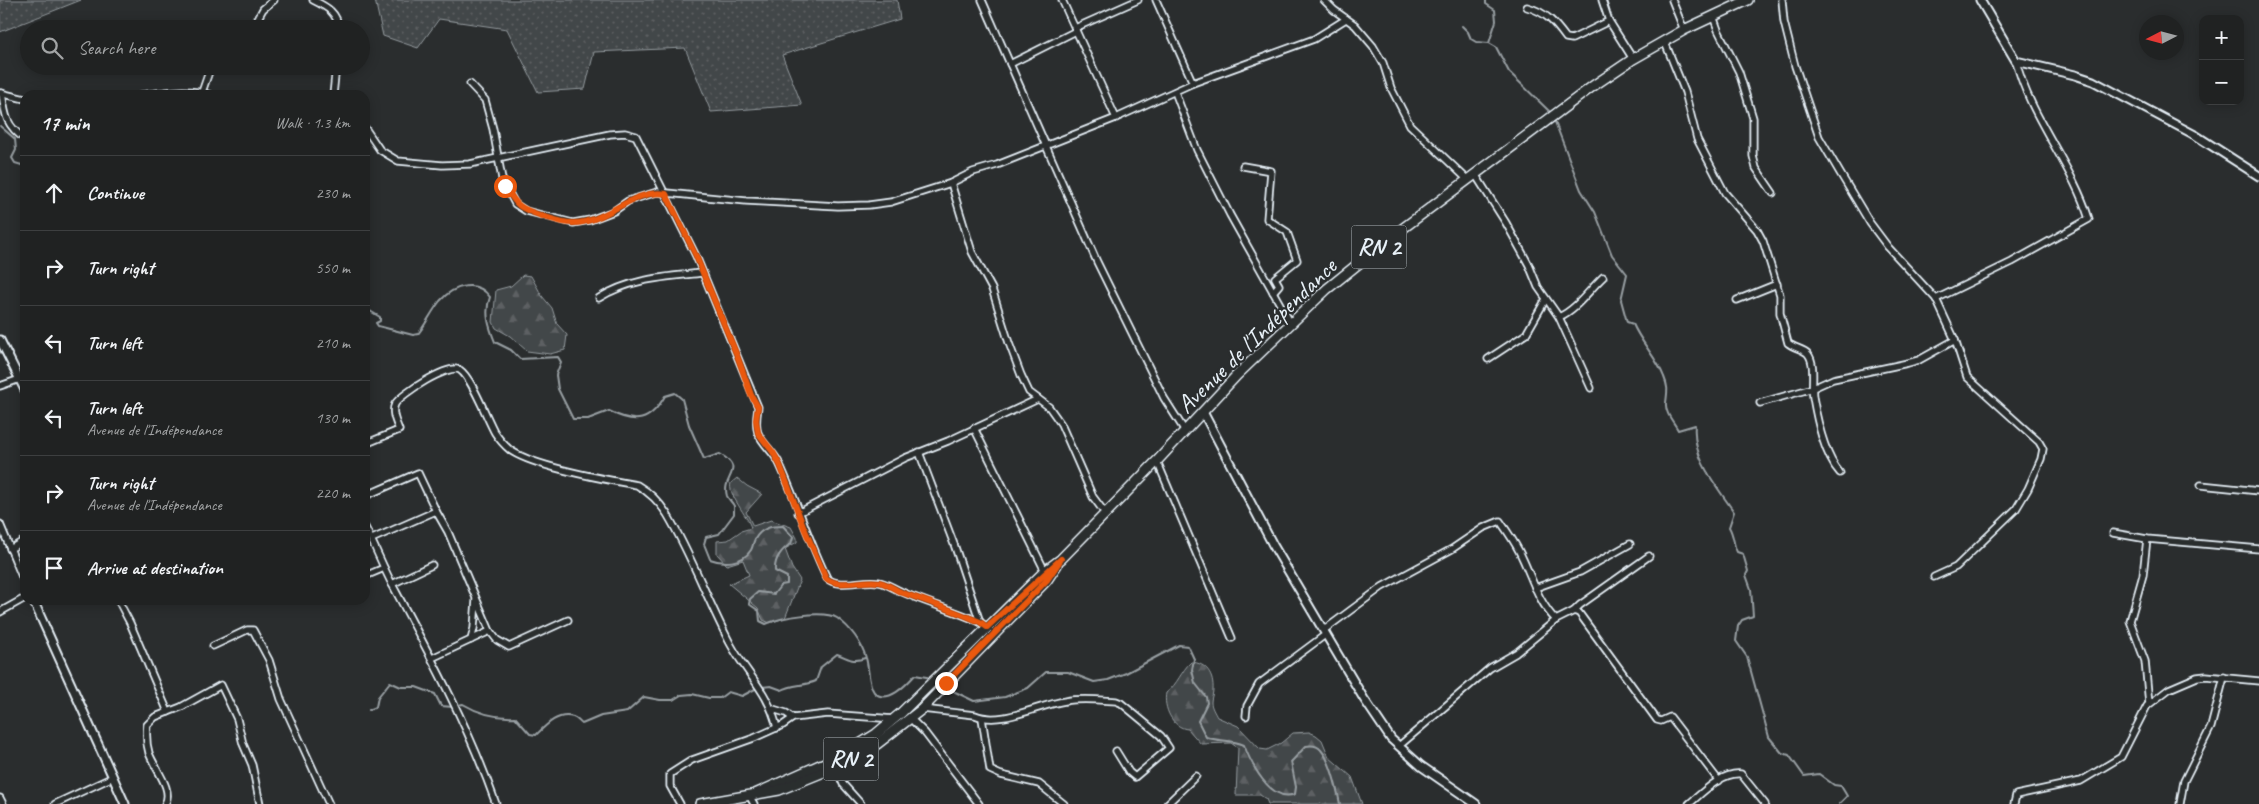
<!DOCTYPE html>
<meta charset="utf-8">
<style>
body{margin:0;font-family:Caveat,sans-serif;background:#2d2f2f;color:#f1f3f6}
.controls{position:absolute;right:15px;top:15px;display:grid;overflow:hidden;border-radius:10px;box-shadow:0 2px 12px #0003}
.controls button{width:45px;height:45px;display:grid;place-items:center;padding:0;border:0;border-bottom:1px solid #3d3f40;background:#202222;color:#f1f3f6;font:25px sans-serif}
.compass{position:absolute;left:2139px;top:15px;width:45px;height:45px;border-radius:50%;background:#202222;box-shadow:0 2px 12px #0003;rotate:264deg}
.stop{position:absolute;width:15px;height:15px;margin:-11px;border:4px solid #ea580c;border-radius:50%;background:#fff}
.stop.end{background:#ea580c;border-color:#fff;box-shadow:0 1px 5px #0008}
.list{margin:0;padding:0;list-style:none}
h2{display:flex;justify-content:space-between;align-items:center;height:65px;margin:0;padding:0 20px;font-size:21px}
h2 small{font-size:16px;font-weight:400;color:#a2a4a5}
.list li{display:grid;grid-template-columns:32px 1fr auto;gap:15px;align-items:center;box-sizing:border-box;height:75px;padding:0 20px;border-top:1px solid #3d3f40}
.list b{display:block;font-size:19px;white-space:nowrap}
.list p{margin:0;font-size:16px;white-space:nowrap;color:#a2a4a5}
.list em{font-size:16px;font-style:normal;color:#a2a4a5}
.icon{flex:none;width:28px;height:28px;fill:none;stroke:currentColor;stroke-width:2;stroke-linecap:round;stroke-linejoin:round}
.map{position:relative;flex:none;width:2259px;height:804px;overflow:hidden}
.search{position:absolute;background:#202222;box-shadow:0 2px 12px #0003;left:20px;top:20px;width:350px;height:55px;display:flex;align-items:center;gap:12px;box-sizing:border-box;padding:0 18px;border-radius:28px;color:#a2a4a5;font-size:19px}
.panel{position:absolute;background:#202222;box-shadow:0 2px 12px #0003;left:20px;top:90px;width:350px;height:515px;border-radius:15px}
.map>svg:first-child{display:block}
</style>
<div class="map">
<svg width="2259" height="804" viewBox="0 0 2259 804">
<defs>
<pattern id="green-dots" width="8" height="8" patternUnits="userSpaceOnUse" patternTransform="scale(1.25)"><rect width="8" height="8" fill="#424648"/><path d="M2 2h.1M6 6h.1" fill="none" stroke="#5d6163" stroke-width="1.8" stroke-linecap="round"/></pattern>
<pattern id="forest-firs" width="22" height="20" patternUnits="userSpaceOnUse" patternTransform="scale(1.25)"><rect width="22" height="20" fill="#424648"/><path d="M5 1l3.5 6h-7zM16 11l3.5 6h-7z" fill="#5d6163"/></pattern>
</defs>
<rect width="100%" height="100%" fill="#2a2d2e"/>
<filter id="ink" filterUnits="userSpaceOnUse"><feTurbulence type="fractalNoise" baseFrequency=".02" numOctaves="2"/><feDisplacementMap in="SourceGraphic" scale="10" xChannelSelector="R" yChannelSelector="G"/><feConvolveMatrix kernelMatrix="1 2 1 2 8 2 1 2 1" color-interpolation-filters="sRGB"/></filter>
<g filter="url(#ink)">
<g fill="url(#green-dots)" stroke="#959ca0">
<path d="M0,0h81l-81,32z"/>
<path d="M375,0h522l3,19 -118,36 20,50 -91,7 -26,-64 -91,4 -9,37 -47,3 -31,-63 -68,-10 -21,29 -35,-12z"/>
</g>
<g fill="url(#forest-firs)" stroke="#959ca0">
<path d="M523,275l8,1 11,20 10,12 5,16 10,11 -2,15 -15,4 -23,-3 -17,-15 -14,-8 -3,-6 3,-32 15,-4z"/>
<path d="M737,478l10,8 15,8 -16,18 7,14 18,-6 20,7 6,11v4l-12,7 7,19 8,12 -15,38 -15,5 -7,-3 -5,-12 -29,-24 20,-9 -6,-15 -16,5 -10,-11v-13l11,-1 13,-9 10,-3c-3,-12 -24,-34 -20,-45z"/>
<path d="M1191,662c16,1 23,13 22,28 0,4 -2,8 -2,12 0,5 4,11 6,15l21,9 22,23 7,1 14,-7 12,-10 16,-1 7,3 6,5 7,17 23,20 10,27h-94l-2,-5 -6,-4h-24l2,-47 -7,-5 -30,1 -13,-15c-16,-1 -25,-22 -22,-36 12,-9 15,-22 25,-31z"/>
</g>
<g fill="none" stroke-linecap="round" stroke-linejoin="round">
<g stroke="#989fa3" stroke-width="2">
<path d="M1486,0v4l9,6 1,11 -7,22"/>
<path d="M1462,26l6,6 3,7 5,3 13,1 7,4 13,25 40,39"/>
<path d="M1555,122l26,68 14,22 17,43 15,19 -6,26 6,22 6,2c8,19 24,34 31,53 5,12 3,15 2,26 -1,11 8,19 12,27l17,-5c-3,34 22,61 39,87l-5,15c5,8 4,17 8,25l6,2 5,17 -2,4 5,14 2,27 -11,4 -4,6 -2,15 11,16 22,80 13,16 7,2 15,21 15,-2 15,11 7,1 6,10 -8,8"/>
<path d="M0,126l15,13 1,11 -4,8 3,5 10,3"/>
<path d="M365,293l3,3 -3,3"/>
<path d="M365,308l15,9v4l-4,2 2,3 35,9 5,-1c8,-10 14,-23 22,-33 14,-16 37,-22 50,-4 -6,16 -1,30 5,45l16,8 9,9 38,-2 3,5 -5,13 2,14 15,30h15l21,-8c27,14 41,11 56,-15l10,-3 7,6 7,26 15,34 16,-5c27,16 1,22 7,42 1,3 6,7 7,10v8l-15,20 -13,3 -2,7 6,15c13,5 32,5 41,-9 2,-3 2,-8 4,-11 6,-11 16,-13 28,-13l10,11 -2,7c-9,5 -17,15 -16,27l12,6v7l-6,1 -7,9 -16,-2 -8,7 -1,5 10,7 1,10 6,3c14,-7 57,-14 71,-6 13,9 25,25 29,40 3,9 2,26 8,34 13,14 33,-8 41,-17l17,3"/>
<path d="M762,687l9,-1 11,4c10,-6 23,-4 34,-9l5,-14 16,-13c12,4 15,9 28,4"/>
<path d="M947,688l27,13 31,-4 23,-9 18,-16h22l26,10 14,-2 18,-7 53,-28 9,1 6,13 -2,11 3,13 11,14 1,6 -9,18 8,16c12,5 25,2 38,8 6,16 26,59 51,49l1,-7 -5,-25 15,-16c5,-1 11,-1 15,4 10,11 16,39 19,54"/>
<path d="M458,705l5,-1c15,9 34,14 52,13l15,17 6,1c10,-10 22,-23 37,-18 4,1 6,5 9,7l19,-8 26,-4 17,-15 16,3h13l8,-5 11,-1 17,4h11l8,-6 14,4 15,-8"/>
<path d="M369,710l7,-3 2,-10 12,-15 11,5h15l19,7 6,12 12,1"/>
</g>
<defs>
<g id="minor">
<path d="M313,0c14,7 24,12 26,29"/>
<path d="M982,0l115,262 67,136 21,33"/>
<path d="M1062,0l54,118"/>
<path d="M1156,0l37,83"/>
<path d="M1324,0l10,10 21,15 18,21 10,17 8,25 19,37 58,55"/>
<path d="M1602,0l7,21 24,38"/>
<path d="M1672,0l12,30"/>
<path d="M1782,0l2,22 11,44 24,71 21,36 30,50 18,24 48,52 19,41 12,37 72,65 4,7 -2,10 -13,30 -12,20 -60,58 -22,10"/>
<path d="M1527,7c19,5 28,16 39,31l6,1 37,-18"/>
<path d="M1713,16l5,14 21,42 14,46v38l3,12 17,25"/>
<path d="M1075,28l63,-28"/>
<path d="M252,29l11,-20 11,-9"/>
<path d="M1664,40l21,52 12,47 28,54 32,37 6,11 17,54v18l8,30c6,5 16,6 20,11 8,10 3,31 5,43 4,23 11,58 27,76"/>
<path d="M1010,64l66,-33"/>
<path d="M470,84l15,16 8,29 9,50 13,25 11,7 47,12 17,-3 24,-9 14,-10 29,-9 89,9 92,5 31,-1 22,-3 60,-19 22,-11 24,-7 119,-47 77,-35 121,-44 32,-20"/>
<path d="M202,92l9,-26"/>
<path d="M1175,92l22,58 33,65 60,107"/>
<path d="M0,93l25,6"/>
<path d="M2,93c3,22 4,33 23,46"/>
<path d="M141,95c23,-3 48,-7 70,0"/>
<path d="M333,95l3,-29"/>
<path d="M365,128l15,22 18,11 44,4 28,-1 140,-30 15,-1 11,3 60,120 62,151c-1,8 -3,18 0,26 5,12 17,20 22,32 17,37 29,76 47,113 11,11 35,1 52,4 7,1 14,6 21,9 26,12 54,19 80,31"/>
<path d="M1243,166l28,5 -4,48 20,13 10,28 -22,18 4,7 -6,7"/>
<path d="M1475,174l31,49 23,42 9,22 21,30 32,71"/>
<path d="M951,183l21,69 20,37 17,54 12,32 8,17 20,15 12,17 32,73 12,16"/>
<path d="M599,298c32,-20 67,-21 103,-25"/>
<path d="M1936,299l76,-37 77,-43c-17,-55 -59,-101 -73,-158"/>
<path d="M1737,300l40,-16"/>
<path d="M1559,317c18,-8 30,-27 44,-40"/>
<path d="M1488,359l38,-25 20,-35"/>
<path d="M0,386l20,-7"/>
<path d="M1760,403l53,-15 20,-9 75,-16 11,-3 36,-20"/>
<path d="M974,428l71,143"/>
<path d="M365,444l34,-14c-3,-8 -8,-18 -4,-26 6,-10 54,-41 65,-34 12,8 27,49 35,63 4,6 9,12 15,17 22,16 98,30 127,35 12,7 23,18 30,29 25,42 41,88 64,131 17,31 38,47 46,83"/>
<path d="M919,452l36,95 25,75 7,5"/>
<path d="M1157,461l75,177"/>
<path d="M2201,485l58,6"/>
<path d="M365,496l53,-23 18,38 -64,28"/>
<path d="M436,511l12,21 42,99"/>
<path d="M798,513l107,-55 43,-17 90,-42"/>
<path d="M0,524l25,60"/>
<path d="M365,527c10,19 18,40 28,59 38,71 76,141 103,218"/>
<path d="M2113,533l34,6 112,10"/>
<path d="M2147,539l-4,36 -13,46 15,40 4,43"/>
<path d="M10,549l15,-9"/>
<path d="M365,576l19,-8"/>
<path d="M392,584l40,-19"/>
<path d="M1535,588l45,-16 50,-28"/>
<path d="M118,600l12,23 38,89"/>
<path d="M1574,611l6,-6 69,-49"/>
<path d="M0,612l25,-14"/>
<path d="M1324,630l58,-43 70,-38 31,-21 17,-7c7,10 14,20 19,30 12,23 18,50 37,69l18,-9 5,2 78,107 4,1 9,-4 49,64"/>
<path d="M471,640l3,-12 2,-28"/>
<path d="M213,646l34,-16h6l16,30 12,39 48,105"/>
<path d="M432,658l58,-27 7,9 12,7 59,-27"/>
<path d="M773,709l13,4 7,5"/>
<path d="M922,709l53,6c26,11 63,-10 90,-14 17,-3 34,-1 51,0l5,2 40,33 8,12 -34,29 -6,-5 -13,-21"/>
<path d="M1246,716l1,-10 12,-22 66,-49"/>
<path d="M982,718l8,52 11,5 38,9 25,20"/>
<path d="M911,719l14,14 54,71"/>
<path d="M1399,746l91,-78 26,-15 40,-33"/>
<path d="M836,767l7,17 18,20"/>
<path d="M749,795l5,9"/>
<path d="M0,798l3,6"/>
<path d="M55,804l58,-27"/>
<path d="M165,804c9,-15 -11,-36 -16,-51 -3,-10 -3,-18 -2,-28l8,-8 26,-10 40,-22 16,34 6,25 9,21 8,39"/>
<path d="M680,804l-10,-18v-12l22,-14 62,-22 29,-13 10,-7 35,-4 66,5"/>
<path d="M1167,804l29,-28"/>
<path d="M1689,804c14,-12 33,-32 52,-30l24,30"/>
<path d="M2014,804l2,-9 65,-14 40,-24 26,-51 22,-17 28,-12 9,-1 53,5"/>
<path d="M2180,804l4,-23 27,-54 13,-50"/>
</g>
<g id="tertiary">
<path d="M1980,0l36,61 59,14 18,6 102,54 64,41"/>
<path d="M0,340l25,50"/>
<path d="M1203,412l70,133 91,154 27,40 30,27 55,38"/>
<path d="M33,600l92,204"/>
</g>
<g id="primary">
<path d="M755,794l85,-38 36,-22 25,-21 144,-142 16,-12 96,-98 80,-86 90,-86 67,-54 199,-149 40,-27 51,-29 64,-30"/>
<path d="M700,804l79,-14 57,-23 41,-23 45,-35 125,-129 10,-15"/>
</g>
</defs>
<use href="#minor" stroke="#e8f1f8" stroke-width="9"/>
<use href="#tertiary" stroke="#e8f1f8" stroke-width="11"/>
<use href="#primary" stroke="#e8f1f8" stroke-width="12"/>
<use href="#minor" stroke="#2a2d2e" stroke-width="5.5"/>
<use href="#tertiary" stroke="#2a2d2e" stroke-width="7"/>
<use href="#primary" stroke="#2a2d2e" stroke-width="9"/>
</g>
</g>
<g fill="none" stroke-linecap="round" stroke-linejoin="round" filter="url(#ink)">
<path stroke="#ea580c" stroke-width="6" d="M505,186c12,21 15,22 37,30 10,3 20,7 30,7 35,1 59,-35 94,-29l30,62 42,102 13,37 7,12 -2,13 2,13 15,19 7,13 24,63 22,50c12,11 36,1 53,4 8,1 16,8 24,11 26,9 52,18 77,29l7,5 74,-68 -14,21 -101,103"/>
</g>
<g text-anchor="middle" stroke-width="4.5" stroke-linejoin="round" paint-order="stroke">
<g fill="#2a2d2e" stroke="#afb6bb" stroke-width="1">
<rect x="1351.5" y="225.5" width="55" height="43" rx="4"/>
<rect x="823.5" y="737.5" width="55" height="43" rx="4"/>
</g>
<g font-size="24" font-weight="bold" fill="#e8f1f8">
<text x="1379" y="255">RN 2</text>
<text x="851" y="767">RN 2</text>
</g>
<g font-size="25" fill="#e8f1f8" stroke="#2a2d2e">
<text transform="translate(1256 335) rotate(-44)" y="9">Avenue de l'Indépendance</text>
</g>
</g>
</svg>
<div class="controls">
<button>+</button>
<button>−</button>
</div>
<svg class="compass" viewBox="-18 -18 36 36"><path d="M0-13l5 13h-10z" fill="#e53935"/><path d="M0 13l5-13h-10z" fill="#a2a4a5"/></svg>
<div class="stop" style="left:505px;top:186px"></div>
<div class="stop end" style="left:946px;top:683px"></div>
<div class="search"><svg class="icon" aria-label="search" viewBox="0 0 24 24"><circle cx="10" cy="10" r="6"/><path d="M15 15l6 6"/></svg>Search here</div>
<section class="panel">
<h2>17 min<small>Walk · 1.3 km</small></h2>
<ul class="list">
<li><svg class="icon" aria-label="ahead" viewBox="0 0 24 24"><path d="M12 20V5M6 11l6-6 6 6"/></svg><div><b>Continue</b></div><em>230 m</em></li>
<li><svg class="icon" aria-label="right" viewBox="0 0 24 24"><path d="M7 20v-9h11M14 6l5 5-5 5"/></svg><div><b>Turn right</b></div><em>550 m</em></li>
<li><svg class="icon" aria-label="left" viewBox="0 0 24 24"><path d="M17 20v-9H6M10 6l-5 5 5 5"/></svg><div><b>Turn left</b></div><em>210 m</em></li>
<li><svg class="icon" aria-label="left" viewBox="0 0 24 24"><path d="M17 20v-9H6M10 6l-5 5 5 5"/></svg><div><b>Turn left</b><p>Avenue de l'Indépendance</p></div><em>130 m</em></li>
<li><svg class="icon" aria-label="right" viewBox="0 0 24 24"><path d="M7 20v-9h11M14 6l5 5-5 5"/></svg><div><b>Turn right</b><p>Avenue de l'Indépendance</p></div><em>220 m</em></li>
<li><svg class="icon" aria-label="arrive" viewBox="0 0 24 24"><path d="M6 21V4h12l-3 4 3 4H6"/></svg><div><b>Arrive at destination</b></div></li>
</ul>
</section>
</div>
